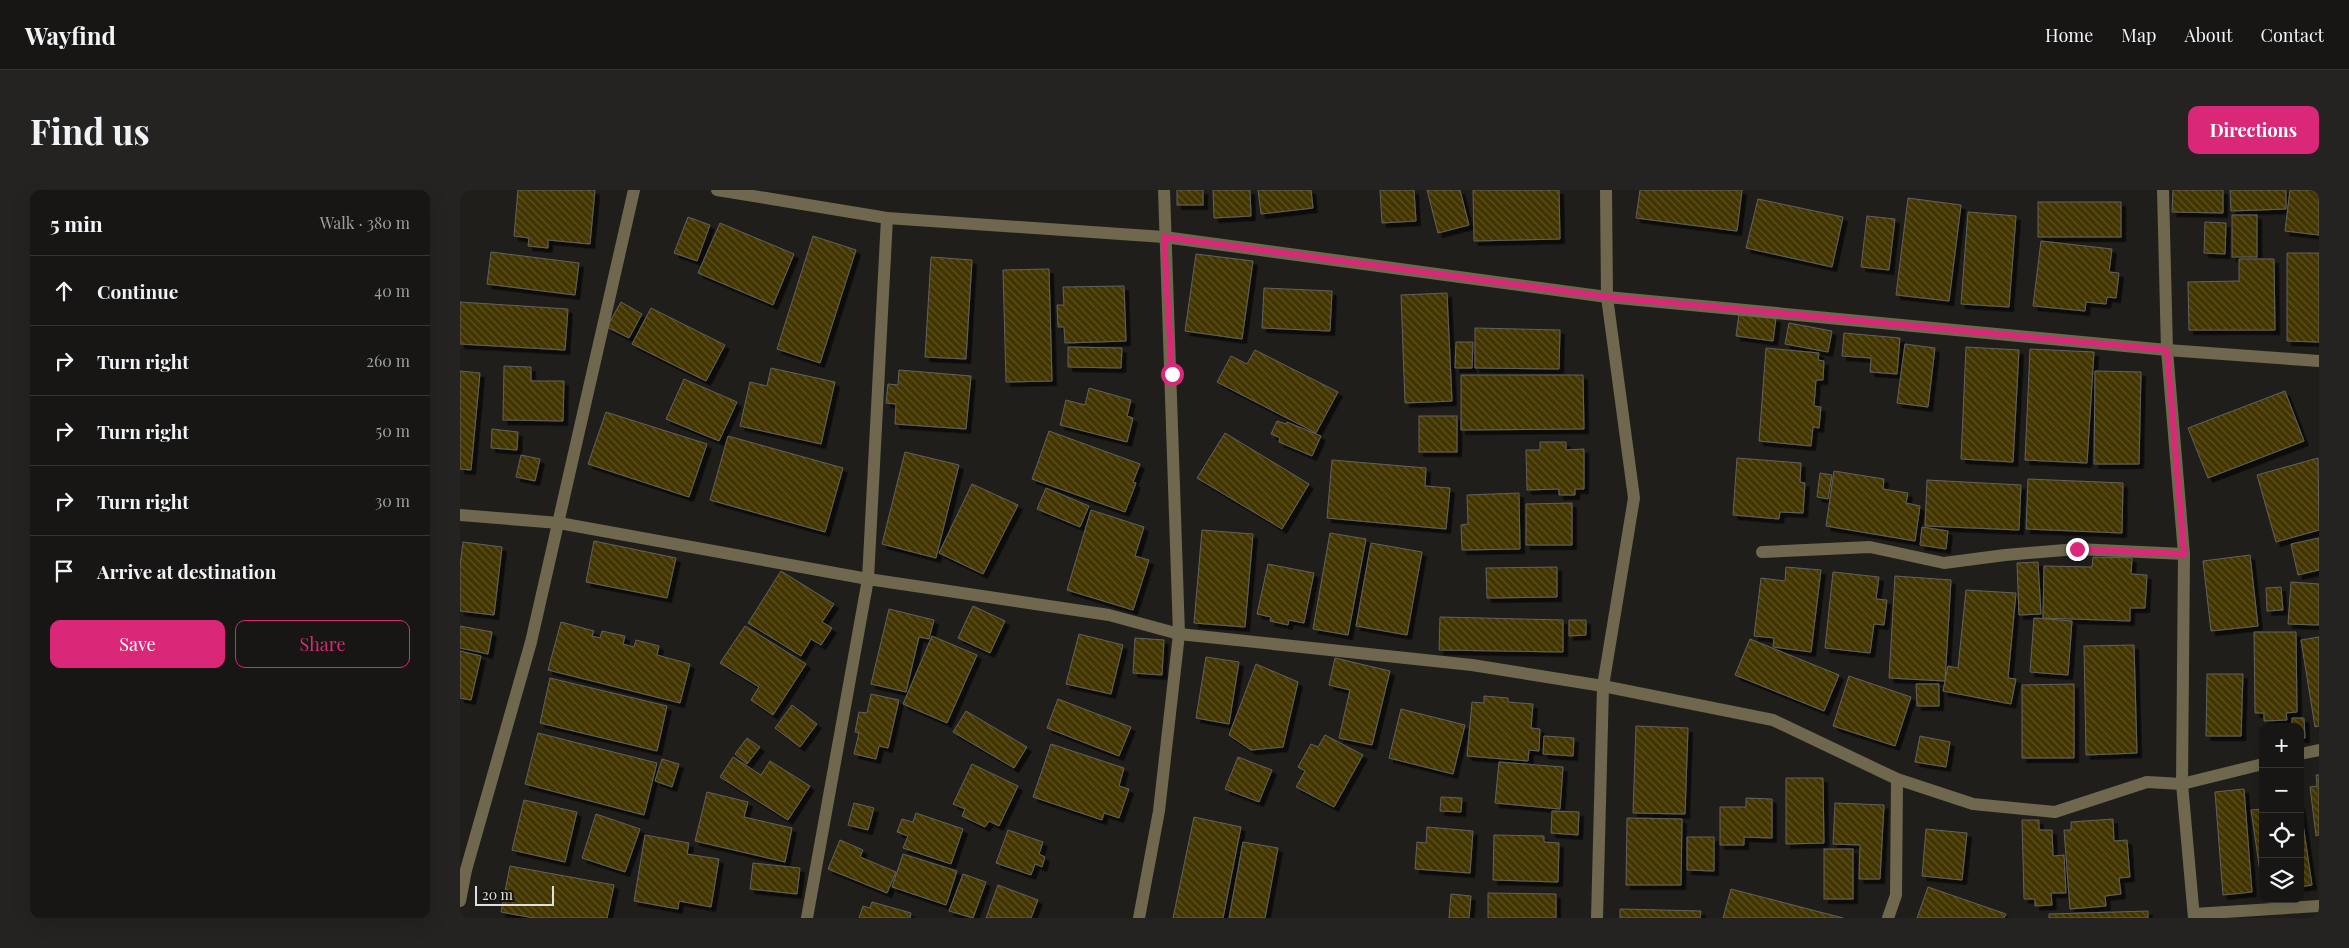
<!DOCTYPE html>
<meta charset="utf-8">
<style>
body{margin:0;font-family:"Playfair Display",serif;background:#242322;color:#f1f3f6}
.controls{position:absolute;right:15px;bottom:15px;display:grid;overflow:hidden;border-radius:10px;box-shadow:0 5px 20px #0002}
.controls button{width:45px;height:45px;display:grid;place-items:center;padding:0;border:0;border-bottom:1px solid #363534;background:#171614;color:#f1f3f6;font:25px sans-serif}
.scale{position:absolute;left:15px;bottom:12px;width:79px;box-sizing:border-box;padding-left:5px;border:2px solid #e0dfde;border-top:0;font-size:14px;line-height:18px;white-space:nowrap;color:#e0dfde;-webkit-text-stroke:4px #151512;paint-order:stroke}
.stop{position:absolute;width:15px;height:15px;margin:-11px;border:4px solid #db2777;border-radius:50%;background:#fff}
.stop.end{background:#db2777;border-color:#fff;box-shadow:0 1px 5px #0008}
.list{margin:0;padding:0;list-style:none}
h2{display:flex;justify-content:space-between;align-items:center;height:65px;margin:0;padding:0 20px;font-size:21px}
h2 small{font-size:16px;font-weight:400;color:#9e9fa0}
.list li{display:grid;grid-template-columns:32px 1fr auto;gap:15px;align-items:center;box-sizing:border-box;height:70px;padding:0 20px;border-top:1px solid #363534}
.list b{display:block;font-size:19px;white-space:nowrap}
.list em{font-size:16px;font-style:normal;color:#9e9fa0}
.actions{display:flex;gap:10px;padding:15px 20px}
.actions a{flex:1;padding:11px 0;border:1px solid #db2777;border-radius:10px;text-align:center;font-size:18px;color:#db2777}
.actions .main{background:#db2777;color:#fff}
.icon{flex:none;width:28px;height:28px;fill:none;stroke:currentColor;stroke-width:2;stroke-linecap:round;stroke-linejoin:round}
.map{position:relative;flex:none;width:1859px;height:728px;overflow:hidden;border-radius:10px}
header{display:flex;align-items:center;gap:30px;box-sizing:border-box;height:70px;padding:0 25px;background:#171614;border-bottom:1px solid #363534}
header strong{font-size:24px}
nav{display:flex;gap:28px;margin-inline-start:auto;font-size:18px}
.intro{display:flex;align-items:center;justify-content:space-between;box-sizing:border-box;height:120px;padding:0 30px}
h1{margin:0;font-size:35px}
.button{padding:12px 22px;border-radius:10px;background:#db2777;color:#fff;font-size:18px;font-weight:700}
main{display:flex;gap:30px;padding:0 30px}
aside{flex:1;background:#171614;border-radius:10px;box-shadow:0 5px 20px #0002}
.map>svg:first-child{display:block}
</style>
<header>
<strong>Wayfind</strong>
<nav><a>Home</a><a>Map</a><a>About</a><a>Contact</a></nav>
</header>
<div class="intro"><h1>Find us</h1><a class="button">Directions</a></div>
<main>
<aside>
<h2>5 min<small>Walk · 380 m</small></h2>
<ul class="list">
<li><svg class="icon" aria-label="ahead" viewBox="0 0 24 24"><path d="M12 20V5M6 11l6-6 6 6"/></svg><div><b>Continue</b></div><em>40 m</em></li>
<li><svg class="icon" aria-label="right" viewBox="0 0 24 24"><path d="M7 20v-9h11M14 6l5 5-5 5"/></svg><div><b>Turn right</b></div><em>260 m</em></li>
<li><svg class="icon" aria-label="right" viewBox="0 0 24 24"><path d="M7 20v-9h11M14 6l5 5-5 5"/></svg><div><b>Turn right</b></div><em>50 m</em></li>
<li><svg class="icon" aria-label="right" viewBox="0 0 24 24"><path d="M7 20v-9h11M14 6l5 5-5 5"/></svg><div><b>Turn right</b></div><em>30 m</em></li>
<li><svg class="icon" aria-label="arrive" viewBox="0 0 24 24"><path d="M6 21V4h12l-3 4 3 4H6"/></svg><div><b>Arrive at destination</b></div></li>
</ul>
<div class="actions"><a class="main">Save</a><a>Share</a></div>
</aside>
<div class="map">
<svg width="1859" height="728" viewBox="0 0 1859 728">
<defs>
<pattern id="building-back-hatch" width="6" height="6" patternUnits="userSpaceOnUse" patternTransform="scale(1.25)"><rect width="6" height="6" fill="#433600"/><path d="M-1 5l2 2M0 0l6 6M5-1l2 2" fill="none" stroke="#5e5325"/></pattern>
<filter id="shadow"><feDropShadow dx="4.5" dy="4.5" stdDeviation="0" flood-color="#0009"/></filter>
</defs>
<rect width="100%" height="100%" fill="#1f1e1b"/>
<g fill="url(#building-back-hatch)" stroke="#62615e" filter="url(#shadow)">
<path d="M58,0h77l-5,54 -42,-4v8l-20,-2 1,-8 -15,-2z"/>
<rect x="717" y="0" width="26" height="15"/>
<path d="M753,0h37l1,26 -37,2z"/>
<path d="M798,0h53l2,18 -52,6z"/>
<path d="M920,0h34l2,31 -34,2z"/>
<path d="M967,0h33l9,35 -31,8z"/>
<path d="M1013,0h86l1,49 -86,2z"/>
<path d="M1180,0h102l-5,41 -101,-13z"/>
<path d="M1713,0h50v23l-51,-1z"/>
<path d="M1770,0h56v19l-55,2z"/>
<path d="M1830,0h29v45l-34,-4z"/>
<path d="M1448,8l53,7 -12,96 -53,-6z"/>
<path d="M1298,9l85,18 -11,50 -86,-19z"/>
<rect x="1578" y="12" width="83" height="35"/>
<path d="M1508,22l48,4 -7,91 -48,-3z"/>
<rect x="1772" y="25" width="25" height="42"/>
<path d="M1407,26l28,3 -6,51 -28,-3z"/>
<path d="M228,27l22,8 -13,36 -23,-8z"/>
<path d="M1745,32l21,1 -1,31 -21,-1z"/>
<path d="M260,33l74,31 -21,51 -75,-32z"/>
<path d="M353,46l43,14 -36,113 -43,-14z"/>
<path d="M1581,51l71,8 -3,23 10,1 -3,25 -9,-1 -1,7 -20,-2 -1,9 -52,-5z"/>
<path d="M31,62l88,11 -4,32 -88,-11z"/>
<path d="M1827,63h32v89l-32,-1z"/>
<path d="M736,64l57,7 -11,78 -57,-8z"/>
<path d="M471,67l41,3 -6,99 -41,-2z"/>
<path d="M1779,69h35l1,71h-86l-1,-48 51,-1z"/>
<path d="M589,79l3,112 -46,1 -3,-112z"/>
<path d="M664,96l2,55 -61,2 -1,-16h-6l-1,-22h7l-1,-18z"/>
<path d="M804,98l68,3 -2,40 -68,-3z"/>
<path d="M987,103l5,108 -47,2 -4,-108z"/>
<path d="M0,112l108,7 -3,41 -105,-6z"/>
<path d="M161,112l21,12 -13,24 -22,-11z"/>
<path d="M191,118l74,37 -19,36 -74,-37z"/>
<path d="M1279,124l37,4 -3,23 -37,-5z"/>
<path d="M1329,133l43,8 -4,21 -43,-8z"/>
<path d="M1015,138l85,2 -1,39 -84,-1z"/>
<path d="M1384,143l56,5 -3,36 -27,-2 1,-14 -29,-2z"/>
<path d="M996,152h17l-1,26h-17z"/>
<path d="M1445,154l30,4 -7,59 -31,-4z"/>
<path d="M608,157l54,1 -1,20 -53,-1z"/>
<path d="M1506,157l53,3 -6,112 -52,-3z"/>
<path d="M1306,158l53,5 -1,7 6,1 -1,19h-7l-2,26 7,1 -2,21 -6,-1 -2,19 -52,-5z"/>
<path d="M1570,159l64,3 -7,111 -62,-3z"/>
<path d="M795,160l83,42 -22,41 -99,-51 14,-26 16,8z"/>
<path d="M44,176l27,1v14h33l-1,40 -60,-1z"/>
<path d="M311,178l64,14 -14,62 -81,-18 10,-44 17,4z"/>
<path d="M439,180l72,6 -5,53 -71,-5 1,-20 -10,-1 2,-19 10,1z"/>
<path d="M0,181l20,2 -9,97 -11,-1z"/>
<path d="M1635,181l46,1 -2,92h-45z"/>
<path d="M1001,185h122l1,54 -123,1z"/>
<path d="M224,189l53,23 -18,39 -53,-22z"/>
<path d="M629,198l42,12 -4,16 6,2 -6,24 -67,-17 6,-25 19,5z"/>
<path d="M1825,201l19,50 -96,37 -20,-50z"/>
<path d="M146,222l101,32 -18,53 -101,-33z"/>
<rect x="959" y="226" width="38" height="36"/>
<path d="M817,231l9,3 1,-2 34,14 -9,20 -33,-14 1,-4 -9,-4z"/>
<path d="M32,239l26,3 -1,18 -26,-2z"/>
<path d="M589,241l91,33 -7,18 3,1 -11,29 -93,-33z"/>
<path d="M765,243l84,51 -27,45 -85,-51z"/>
<path d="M268,246l115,32 -18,64 -115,-32z"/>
<path d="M1080,252h26v8l18,-1v40h-9v6h-16v-6l-32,1 -1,-40h14z"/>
<path d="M445,262l54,13 -23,93 -54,-14z"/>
<path d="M61,265l19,4 -5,22 -19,-4z"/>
<path d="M1277,268l64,5 -1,19 5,1 -2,30 -23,-1 -1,7 -46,-4z"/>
<path d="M1858,268l1,72 -43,12 -19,-67z"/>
<path d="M872,270l94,8 -1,18 25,2 -4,41 -119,-11z"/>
<path d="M1374,281l50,8 -1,10 25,4 -2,10 14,3 -5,35 -89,-15z"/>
<path d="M1360,283l12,2 -4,24 -11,-2z"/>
<path d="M1568,289l95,4 -1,50 -96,-4z"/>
<path d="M1467,290l94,5 -2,45 -94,-4z"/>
<path d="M512,294l46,21 -35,69 -44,-21z"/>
<path d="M586,298l43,18 -9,21 -43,-18z"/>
<path d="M1059,303l1,56 -58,1 -1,-25 7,-1 -1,-29z"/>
<path d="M1112,313v42h-46v-41z"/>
<path d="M631,320l53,17 -9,29 14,4 -16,50 -66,-20z"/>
<path d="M1462,337l26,4 -2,18 -26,-4z"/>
<path d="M742,340l51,4 -8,93 -51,-4z"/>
<path d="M870,343l36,6 -18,96 -35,-6z"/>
<path d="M1859,348v32l-21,5 -7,-31z"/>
<path d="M134,351l82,17 -9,40 -81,-16z"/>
<path d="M3,352l39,5 -8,68 -34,-4v-45z"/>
<path d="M911,353l51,9 -15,83 -51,-9z"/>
<path d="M1790,365l8,71 -47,5 -8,-70z"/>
<path d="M1633,367l39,1 -1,16 16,1 -2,33h-15v13l-87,-3 1,-52 48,1z"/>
<path d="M1578,372l3,52 -22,1 -2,-52z"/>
<path d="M808,374l46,9 -10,50 -15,-3 -1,5 -18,-4 1,-4 -14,-3z"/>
<path d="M1097,377v30l-70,1 -1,-30z"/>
<path d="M1326,377l35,3 -10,82 -38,-5 1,-9 -20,-2 7,-58 24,3z"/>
<path d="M321,381l53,33 -12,18 10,6 -11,17 -10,-6 -10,17 -53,-33z"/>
<path d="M1373,382l46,5 -3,22 11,1 -3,25 -10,-1 -4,29 -45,-5z"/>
<path d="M1435,386l56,4 -6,101 -56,-3z"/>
<path d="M1831,392l28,2v41l-31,-1z"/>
<path d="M1821,397l2,23 -16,1 -1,-23z"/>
<path d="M1506,400l50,3 -8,85 8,1 -5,25 -68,-13 5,-25 10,2z"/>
<path d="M513,416l32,15 -15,32 -32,-15z"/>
<path d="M429,419l45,11 -5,19 -10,-2 -13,55 -35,-8z"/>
<path d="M980,427l123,3v32l-124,-2z"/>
<path d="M1574,428l38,3 -4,54 -38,-3z"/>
<path d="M1109,430h17v15l-17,1z"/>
<path d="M101,432l33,9 -2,5 8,2 2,-7 23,5 -2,8 11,3 2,-7 23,6 -2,9 33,9 -10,39 -132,-33z"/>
<path d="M0,436l32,6 -4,22 -28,-6z"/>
<path d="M285,436l61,38 -33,51 -22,-15 8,-13 -39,-24z"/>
<path d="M1794,442h42l1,80 -11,1 1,7 -23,1v-8h-9z"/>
<path d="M619,444l44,11 -12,49 -45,-10z"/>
<path d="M472,446l45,19 -30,68 -44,-19z"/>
<path d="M1859,447v89l-4,1 -14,-87z"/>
<path d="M675,448l29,2 -2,35 -29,-2z"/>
<path d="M1290,449l89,36 -15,36 -89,-36z"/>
<path d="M1674,455l3,108 -51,2 -2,-109z"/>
<path d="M0,461l21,5 -10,44 -11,-2z"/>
<path d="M746,467l33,5 -10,62 -33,-6z"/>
<path d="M875,468l55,13 -18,74 -33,-7 11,-48 -21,-5z"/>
<path d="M796,474l42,18 -15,65 -32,3 -22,-15z"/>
<path d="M1747,484h36l-2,62h-35z"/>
<path d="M1389,486l62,21 -16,49 -62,-20z"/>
<path d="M90,488l117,28 -10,45 -117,-28z"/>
<path d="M1456,494h23v22h-22z"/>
<path d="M1614,494v74h-52v-73z"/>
<path d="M411,504l28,6 -11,48 -9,-2 -3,13 -22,-5 5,-21 -4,-1 4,-20 8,1z"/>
<path d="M1024,506l24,2v4l25,2 -2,24 9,1 -1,22 -10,-1 -1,11 -61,-5 5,-54 12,1z"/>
<path d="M598,509l73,28 -12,29 -72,-28z"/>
<path d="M332,515l25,19 -17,23 -25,-19z"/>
<path d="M941,519l64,16 -12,49 -64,-16z"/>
<path d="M506,521l61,36 -13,21 -61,-36z"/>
<path d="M1832,528h12l1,20h-5v-11h-8z"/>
<path d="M1176,536l52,2 -3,86 -52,-1z"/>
<path d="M78,543l119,30 -13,52 -119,-31z"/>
<path d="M865,545l38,20 -29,52 -38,-20 9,-16 -7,-4 13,-23 7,3z"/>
<path d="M1084,546l30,2 -1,18 -30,-2z"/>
<path d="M1460,546l30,6 -4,25 -31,-5z"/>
<path d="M287,548l13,9 -13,17 -12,-10z"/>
<path d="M591,554l73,24 -5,18 10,3 -10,29 -15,-5 -2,7 -69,-23z"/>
<path d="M273,567l28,18 9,-14 40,25 -22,34 -68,-43z"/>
<path d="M778,567l34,13 -13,32 -34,-13z"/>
<path d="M202,569l17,5 -7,23 -17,-6z"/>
<path d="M1039,572l64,5 -3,42 -65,-6z"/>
<path d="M512,574l46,22 -19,40 -10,-5 -4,6 -23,-11 3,-7 -12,-5z"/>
<path d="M1856,585h3v60l-3,1 -6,-49 7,-1z"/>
<path d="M1326,588h37l1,65 -38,1z"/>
<path d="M1784,599l8,103 -29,3 -8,-103z"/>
<path d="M247,602l41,10 -4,15 48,11 -7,34 -90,-21z"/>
<path d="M981,607l21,1 -1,14 -21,-1z"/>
<path d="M1286,608l26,1v39l-28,-1v8h-24v-38h26z"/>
<path d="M64,610l53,12 -12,50 -53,-12z"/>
<path d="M394,613l20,5 -6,22 -20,-5z"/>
<path d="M1375,613l49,2 -4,74h-21l1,-34 -27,-1z"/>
<path d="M1840,614l12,81 -12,2z"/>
<path d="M1803,619v83l-12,-82z"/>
<path d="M1092,621l27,1 -1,23 -27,-2z"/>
<path d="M456,623l47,16 -12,35 -48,-16 5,-12 -11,-4 5,-13 11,3z"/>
<path d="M136,624l44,15 -15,43 -43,-14z"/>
<path d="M734,627l47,10 -18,91h-50z"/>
<path d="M1167,628l55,1 -1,66h-55z"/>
<path d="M1653,629l1,22 13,-1 3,37 -11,1 2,16 -16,2 1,10 -36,3 -6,-79h7v-8z"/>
<path d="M1562,630h17v10h13l1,26 11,-1 2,38h-15l1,12 -17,1v-7h-11z"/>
<path d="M967,637l46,4 -3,42 -55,-4 2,-27 9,1z"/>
<path d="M1466,639l41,4 -5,47 -40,-4z"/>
<path d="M548,640l35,12 -4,12 6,3 -3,10 -7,-3 -4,11 -35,-12z"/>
<path d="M185,645l44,8 -2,11 32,5 -8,48 -32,-6 -1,8 -44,-8z"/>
<path d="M1034,645l50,1v6l15,1 -1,39 -65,-2z"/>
<path d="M1227,647h27v34l-27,-1z"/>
<path d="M380,650l23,10 -3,7 36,15 -9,21 -59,-24z"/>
<path d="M783,652l35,6 -13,70h-36z"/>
<rect x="1364" y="659" width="29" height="50"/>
<path d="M443,664l54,17 -11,34 -54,-18z"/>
<path d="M293,673l47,5 -3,26 -47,-5z"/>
<path d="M50,676l104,19 -7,33h-73l-33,-6z"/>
<path d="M503,684l23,8 -13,36 -24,-7z"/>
<path d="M538,695l40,15 -7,18h-45z"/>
<path d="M1468,697l78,27 -2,4h-87z"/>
<path d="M1271,699l112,29h-120z"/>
<path d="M1028,703l68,1v24h-68z"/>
<path d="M991,704l20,2 -2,22h-20z"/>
<path d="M412,712l39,11 -1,5h-51l4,-12 7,2z"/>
<path d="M1160,719l81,2 -1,7h-80z"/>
<path d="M1688,721v7h-99v-4z"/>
</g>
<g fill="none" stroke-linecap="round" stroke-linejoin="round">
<g stroke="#6f684e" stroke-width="12">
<path d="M257,0l170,28 277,19 443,60 560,53 152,11"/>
<path d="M1703,0l4,160 17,204 -2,230 12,134"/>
<path d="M0,325l99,8 309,56 241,36 70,19 293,31 131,21 170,34 124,59 76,25 82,8 92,-30 35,2 81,-20"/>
<path d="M1302,362l108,-5 74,16 61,-8 72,-6 107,5"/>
<path d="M1840,564l19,-4"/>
<path d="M0,711l6,-31 65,-228 103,-452"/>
<path d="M1734,724l125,-8"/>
<path d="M347,728l61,-339 19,-361"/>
<path d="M679,728l20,-107 20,-177 -15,-444"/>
<path d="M1137,728l6,-232 31,-188 -27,-201 -1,-107"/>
<path d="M1428,728l8,-23 1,-116"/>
</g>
</g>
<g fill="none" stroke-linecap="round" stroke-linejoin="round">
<path stroke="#db2777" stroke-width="6" d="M712,184l-8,-137 444,60 559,53 17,204 -107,-5"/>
</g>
</svg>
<div class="controls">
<button>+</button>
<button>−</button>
<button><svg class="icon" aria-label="locate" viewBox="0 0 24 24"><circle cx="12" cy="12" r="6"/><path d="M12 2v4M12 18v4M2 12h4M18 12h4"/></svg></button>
<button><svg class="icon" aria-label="layers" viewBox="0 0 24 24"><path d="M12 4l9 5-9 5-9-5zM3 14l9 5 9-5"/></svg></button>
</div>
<div class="scale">20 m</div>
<div class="stop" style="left:712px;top:184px"></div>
<div class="stop end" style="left:1617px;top:359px"></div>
</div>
</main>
